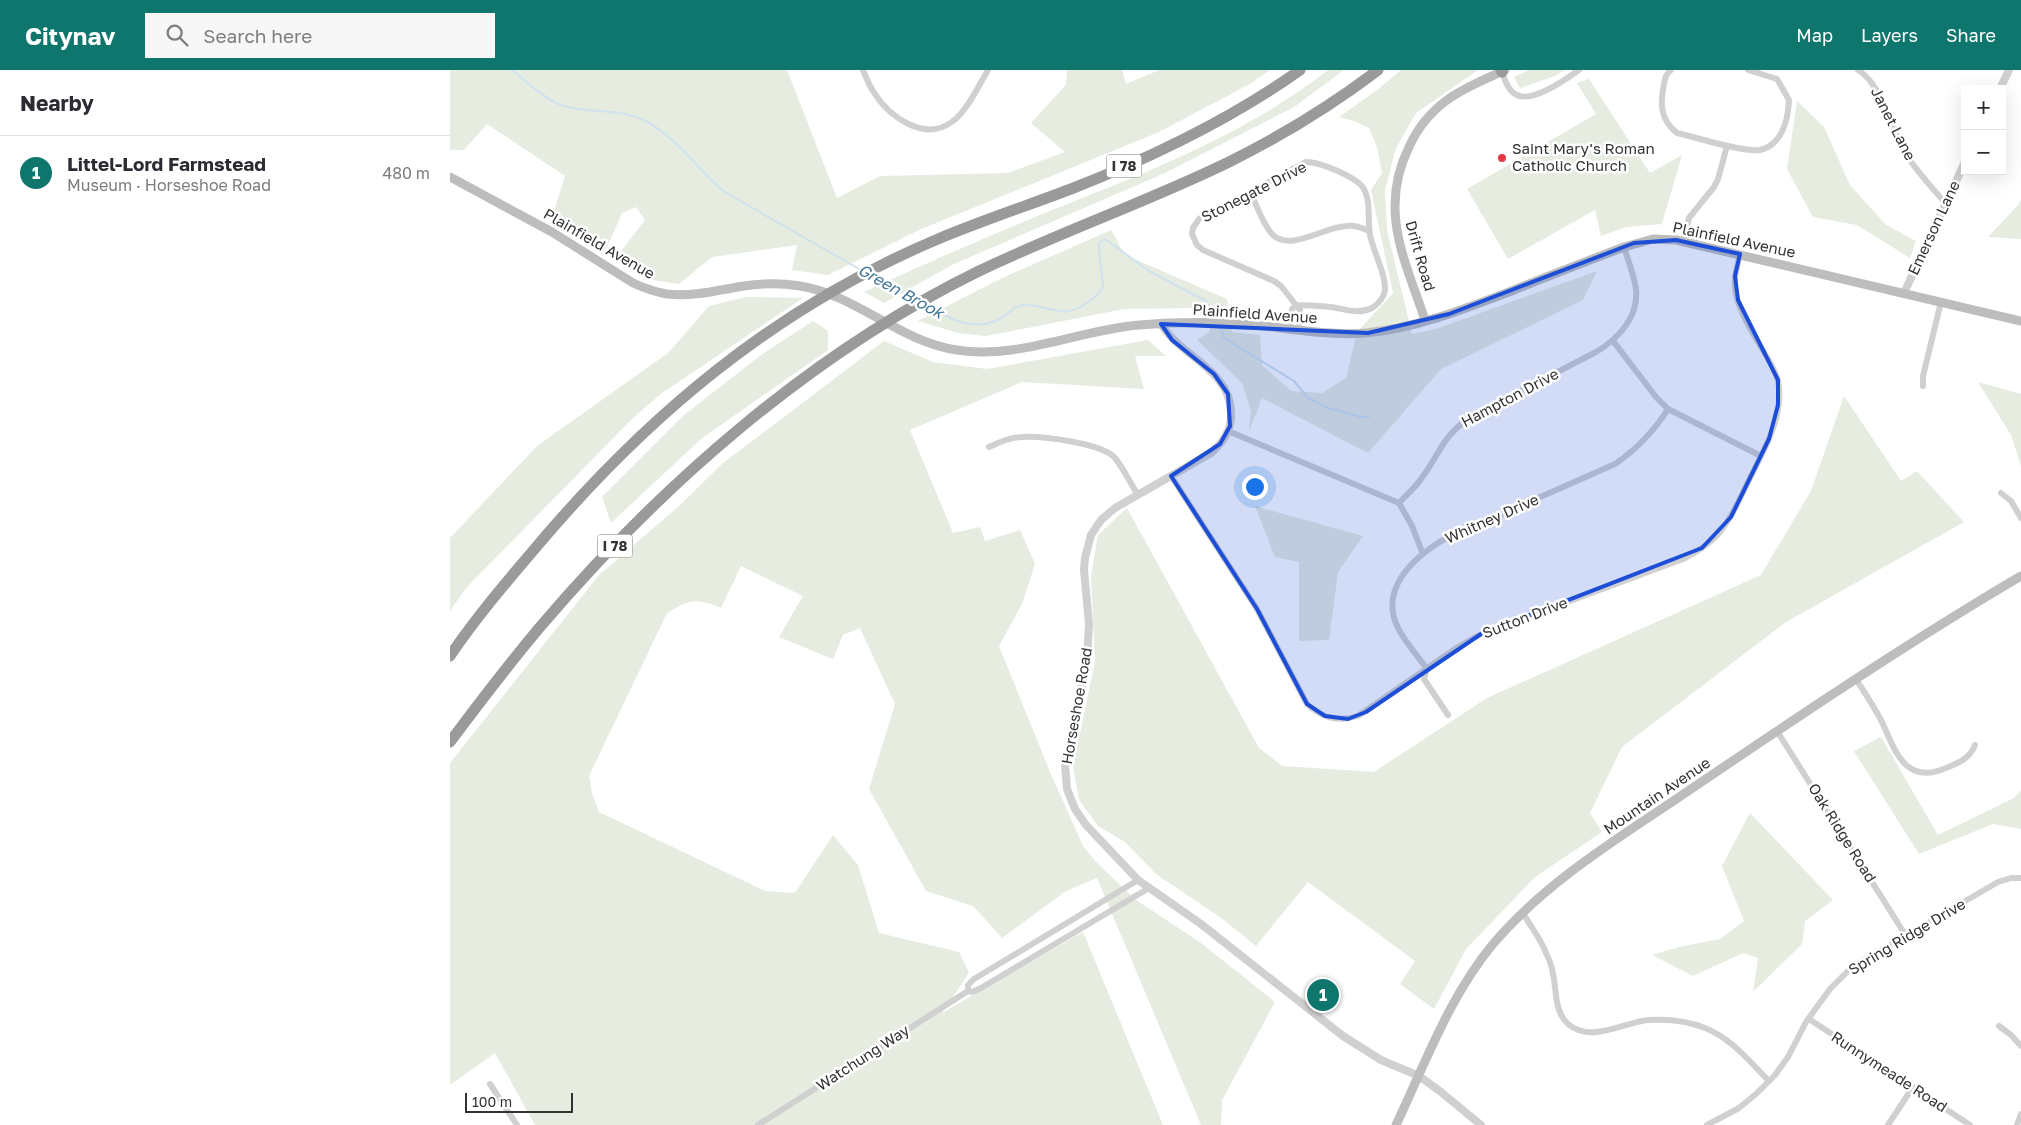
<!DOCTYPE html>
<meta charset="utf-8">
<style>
body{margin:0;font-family:"Golos Text",sans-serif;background:#f7f7f7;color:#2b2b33}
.controls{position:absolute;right:15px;top:15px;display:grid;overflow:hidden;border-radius:0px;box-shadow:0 5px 20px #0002}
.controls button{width:45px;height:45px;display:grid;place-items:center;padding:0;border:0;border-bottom:1px solid #e1e1e2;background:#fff;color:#2b2b33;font:25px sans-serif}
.scale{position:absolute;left:15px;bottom:12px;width:108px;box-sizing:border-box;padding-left:5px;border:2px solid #333;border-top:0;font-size:14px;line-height:18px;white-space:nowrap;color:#333;-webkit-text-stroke:4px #fff;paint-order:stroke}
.you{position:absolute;left:804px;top:416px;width:18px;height:18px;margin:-12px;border:4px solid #fff;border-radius:50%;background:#1a73e8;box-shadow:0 0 0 8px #1a73e833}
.badge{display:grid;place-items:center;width:32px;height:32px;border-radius:50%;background:#0f766e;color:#fff;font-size:16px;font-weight:700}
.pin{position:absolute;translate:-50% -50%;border:2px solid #fff;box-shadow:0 1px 5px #0006}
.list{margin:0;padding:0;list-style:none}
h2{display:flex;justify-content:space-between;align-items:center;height:65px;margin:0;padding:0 20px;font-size:21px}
h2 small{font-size:16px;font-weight:400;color:#7c7c81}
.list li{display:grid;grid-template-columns:32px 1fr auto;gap:15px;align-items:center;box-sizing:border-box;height:75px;padding:0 20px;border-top:1px solid #e1e1e2}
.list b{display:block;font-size:19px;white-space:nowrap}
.list p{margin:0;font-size:16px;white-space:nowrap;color:#7c7c81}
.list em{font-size:16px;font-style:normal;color:#7c7c81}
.icon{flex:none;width:28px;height:28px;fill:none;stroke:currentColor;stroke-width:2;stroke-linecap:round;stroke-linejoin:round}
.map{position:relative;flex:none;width:1571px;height:1055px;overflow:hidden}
header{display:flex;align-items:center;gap:30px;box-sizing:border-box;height:70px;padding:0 25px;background:#0f766e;color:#fff}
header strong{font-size:24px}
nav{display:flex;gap:28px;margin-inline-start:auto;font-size:18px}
.search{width:350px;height:45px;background:#f7f7f7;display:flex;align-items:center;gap:12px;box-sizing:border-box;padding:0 18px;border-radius:0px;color:#7c7c81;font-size:19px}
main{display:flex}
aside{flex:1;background:#fff}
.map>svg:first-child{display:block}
</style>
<header>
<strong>Citynav</strong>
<div class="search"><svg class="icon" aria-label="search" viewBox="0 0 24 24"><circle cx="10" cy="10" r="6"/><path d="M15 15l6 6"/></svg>Search here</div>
<nav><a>Map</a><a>Layers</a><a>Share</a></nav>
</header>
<main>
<aside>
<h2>Nearby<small></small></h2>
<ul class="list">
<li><span class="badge">1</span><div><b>Littel-Lord Farmstead</b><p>Museum · Horseshoe Road</p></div><em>480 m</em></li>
</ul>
</aside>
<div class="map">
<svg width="1571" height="1055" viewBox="0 0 1571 1055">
<rect width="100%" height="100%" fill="#fff"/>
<g fill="#e6ecdf">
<path d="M0,0h337l50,128 43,-22 128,-3 57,-21 -34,-29 35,-38 1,-15h55l4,14 33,-14h111l-22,15 -89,47 -240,98 -91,45 -36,-5 5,-25 -85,12 -33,27 -26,-4 -39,-20 31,-40 -9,-13 -14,6 -18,41 -53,-33 14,-45 -78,-52 -23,26h-14z"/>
<path d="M878,0h16l-50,37 -129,66 -211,91 -70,39 -20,-11c60,-28 120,-54 181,-79 97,-39 199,-77 283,-143z"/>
<path d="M951,0h77l-62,43 -20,35 -11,42 2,40 25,104 24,-5 161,-58 -14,29 -142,69 -73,84 -106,-55 -13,33 2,-20 -9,-28 -45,-43 13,-9v-14l-12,-9 -74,1 -138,27 -28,-3 -40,-12 82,-42 111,-49 14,25 102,44 5,33 28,3 2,30 29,26 31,2 24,-15 11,-46 36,-39 -22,-103 11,-17 -5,-26 -8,-19 -15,-7 -15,-4 38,-27z"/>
<path d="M1079,0h36l-10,6 -35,12 -6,-11z"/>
<path d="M1139,9l61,94 32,-18 -20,69 -36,3 -25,9 -6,-26 -87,49 -41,-70 129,-75 -19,-31z"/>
<path d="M1347,31l27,26 26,58 36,40 30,16 -6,17 -53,-33 -44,-8 -26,-48z"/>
<path d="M1571,130v39l-33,-2 30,-32z"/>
<path d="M296,227l57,1 -141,95 -30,26 -166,169 -16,23v-73l87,-92 131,-93 41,-47z"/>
<path d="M363,251l15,10v19l-127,89 -90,84 -9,-26 82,-82 77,-60z"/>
<path d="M698,270l18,16h-31l9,33 -122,-7 -112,48 43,103 27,-6 5,14 35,-11 15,34 -13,40 -23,42 51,126 33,74 13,16 40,38 65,43 74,59 -53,98 -1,25h-20l-104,-247 -31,13 -64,47 -29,-32 -47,-15 -57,-102 26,-85 -35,-76 -17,7 -10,24 -54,-22 24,-41 -62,-30 -20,42c-26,-10 -30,-9 -54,5l-78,163 3,18 7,18 166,79 30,2 38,-58 25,30 21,68 80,19 10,21 -27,40 141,-81 80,193h-628l-40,-72 -45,32v-322l149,-188 80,-69 43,-42 162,-123 49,21 54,7z"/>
<path d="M1528,312l43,12v72l-10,-31z"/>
<path d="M1394,326l57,85 16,-10 47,51 -178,100 -164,125 -32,66 12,19 -67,45 -69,72 -32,60 -34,-25 15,-23 -107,-79 -52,64 -36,-29 -64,-43 -31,-32 -27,-16 -19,-26 -6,-33 22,-106 -4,-85 7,-41 29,-27 132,240 23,18 92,6 113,-74 274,-123 50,-84z"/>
<path d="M805,436l108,30 -25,36 -9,68 -30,1v-79l-24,-5z"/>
<path d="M1431,667l57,98 76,-37 7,-8v39l-28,-5 -74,30 -65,-103z"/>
<path d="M1300,743l83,87 -28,21 -3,23 -49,48 5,-34 -15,-5 -50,23 -41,-21 27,-8 41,-8 24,-18 -22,-55z"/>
</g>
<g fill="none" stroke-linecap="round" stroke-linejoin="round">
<g stroke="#cfe2ee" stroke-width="2">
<path d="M61,0c15,10 34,30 50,35 26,9 58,3 83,15 32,17 52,47 79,71l138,79"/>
<path d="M422,206l44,24"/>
<path d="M474,235c24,13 50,28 76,14 8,-4 13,-13 23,-14 12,-1 26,5 38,6 15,2 35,-12 42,-24l-4,-40 1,-5 5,-3 44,32 57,30 10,13 2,7"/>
<path d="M770,255l4,13 70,43 14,17 20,10 33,9 9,-1"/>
</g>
<g stroke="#d0d0d0" stroke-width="6">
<path d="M413,0c3,7 6,15 10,21 16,26 52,52 80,30 14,-10 26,-36 35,-51"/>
<path d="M1221,0c-5,4 -6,8 -7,14 -4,19 -4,36 13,49 18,4 68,20 83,17 22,-5 28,-30 29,-50l-12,-21 -29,-9"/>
<path d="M1408,0c25,15 32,60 48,84 10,17 26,33 39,49"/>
<path d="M1052,2c3,8 6,19 15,23 16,8 49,-16 62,-25"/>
<path d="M800,122c7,13 12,31 22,42 18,19 53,-8 75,-8 8,-1 15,2 22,5"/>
<path d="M1233,172l6,-24 25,-31 4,-8 9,-33"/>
<path d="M846,235c12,0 23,1 35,2 14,2 27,8 41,1 6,-4 12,-10 13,-18 1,-16 -12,-39 -15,-55 -3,-16 2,-35 -8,-49 -9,-10 -42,-24 -56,-24l-107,57 -6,9 -1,6 5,11 6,5 71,31 7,5 19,24 -2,21"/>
<path d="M840,260l2,-21 4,-4"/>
<path d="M1163,271l43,56 12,12 93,47"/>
<path d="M1473,316v-10l18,-74"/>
<path d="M778,361l171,72c7,-8 16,-15 22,-24 19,-25 20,-41 48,-61l127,-66c22,-13 43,-35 40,-63 -2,-14 -8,-29 -12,-42"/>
<path d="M539,377c10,-5 22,-10 33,-10 20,-1 80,6 93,21 9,11 15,25 23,37"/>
<path d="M721,406l86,133 50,95c14,14 32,18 51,12l100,-69 23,-13 202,-75c14,-7 27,-15 37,-27 12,-15 20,-33 28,-50 15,-30 37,-66 30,-101 -3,-12 -10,-23 -17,-34 -10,-17 -24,-39 -26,-59 -2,-11 3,-23 5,-34"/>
<path d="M1551,423l10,8 10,17"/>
<path d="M949,433l13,23 11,28"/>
<path d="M1405,608c9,13 17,26 25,40 14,27 22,69 66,50 13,-5 24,-10 29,-23"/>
<path d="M998,645l-24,-36 3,-10c-10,-14 -22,-27 -29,-41 -19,-38 14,-69 43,-87l174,-77c22,-15 39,-33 53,-55"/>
<path d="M1327,661l129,205"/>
<path d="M688,810l-164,99 -6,6v6l4,1 9,-4 168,-100"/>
<path d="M1073,843c7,13 18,26 23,40 3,6 6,14 7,21 4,18 1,37 15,50 24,20 55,-2 81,-4 18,-1 39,1 56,8 26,10 45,34 64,53"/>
<path d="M1359,949l161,106"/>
<path d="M1549,956l12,9 10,11"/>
<path d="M40,1014l27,41"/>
<path d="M308,1055l210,-134"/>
<path d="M1257,1055l32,-17 17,-14 19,-19 13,-18 18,-35 24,-33 22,-22 146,-85 13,-4h10"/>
<path d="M1438,1055l25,-38"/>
<path d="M1567,1055l4,-11"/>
</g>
<g stroke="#d0d0d0" stroke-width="8">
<path d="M1550,19l9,-19"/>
<path d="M1454,223l61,-131"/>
<path d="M711,254c19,32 70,46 70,89 1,17 -8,29 -20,40l-96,55 -14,12 -10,15 -6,23 -1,12 5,54 -2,37 -22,103 2,25 8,20 11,16 52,55 63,44 142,112 38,24 38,16 22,16 40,33"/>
</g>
<g stroke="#bdbdbd" stroke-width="9">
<path d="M0,107l102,55 81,51c11,5 22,9 34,11 27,3 51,-4 77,-8 19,-3 38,-3 56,0 57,9 98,55 157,64 60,10 122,-20 182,-25 36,-3 73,-3 109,-1 39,4 78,12 118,9 51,-5 101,-25 148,-43 37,-15 73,-29 110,-43l29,-8 23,1 345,81"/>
<path d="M975,250c-20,-60 -47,-110 -16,-173 8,-18 22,-35 38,-47 18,-13 39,-21 58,-30"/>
<path d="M946,1055c29,-61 53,-128 97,-181 55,-65 131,-109 201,-157 108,-73 215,-145 327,-211"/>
</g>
<g stroke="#9a9a9a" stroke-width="11">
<path d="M1051,0l1,2"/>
<path d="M0,586c25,-37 53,-70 82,-104 113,-135 242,-244 406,-313 43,-18 88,-33 133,-50 79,-31 159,-69 229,-119"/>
<path d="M0,672c29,-39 59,-78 90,-115 120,-141 270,-273 437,-355 83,-40 170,-70 252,-110 52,-26 103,-57 149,-92"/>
</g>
</g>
<path fill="#1d4ed8" fill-opacity="0.2" stroke="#1d4ed8" stroke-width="4" stroke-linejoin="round" d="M1226,170l64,14 -5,22 3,24 40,80v25l-9,34 -38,78 -29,31 -221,86 -115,78 -18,7 -23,-3 -18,-12 -50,-95 -86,-133 49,-32 10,-18 -2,-32 -14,-20 -42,-34 -11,-16 207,9 81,-19 185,-71z"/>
<circle fill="#e63946" stroke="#fff" stroke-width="2" cx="1052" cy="88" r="5"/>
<g text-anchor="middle" stroke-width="5" stroke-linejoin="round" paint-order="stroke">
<g fill="#fff" stroke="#707070" stroke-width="1">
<rect x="656.5" y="84.5" width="35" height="23" rx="4"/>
<rect x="147.5" y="464.5" width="35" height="23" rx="4"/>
</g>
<g font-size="14" font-weight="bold" fill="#333">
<text x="674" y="101">I 78</text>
<text x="165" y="481">I 78</text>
</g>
<g font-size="15" fill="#333" stroke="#fff">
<text transform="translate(1443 54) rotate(63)" y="5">Janet Lane</text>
<text transform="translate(804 122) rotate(-27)" y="5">Stonegate Drive</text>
<text transform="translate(1484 158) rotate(-65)" y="5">Emerson Lane</text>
<text transform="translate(1284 170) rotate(12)" y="5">Plainfield Avenue</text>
<text transform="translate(149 174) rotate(30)" y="5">Plainfield Avenue</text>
<text transform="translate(970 186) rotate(74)" y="5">Drift Road</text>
<text transform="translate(805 244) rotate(4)" y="5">Plainfield Avenue</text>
<text transform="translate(1060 328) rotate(-28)" y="5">Hampton Drive</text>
<text transform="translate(1042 449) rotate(-24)" y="5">Whitney Drive</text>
<text transform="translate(1075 548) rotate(-21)" y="5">Sutton Drive</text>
<text transform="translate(627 636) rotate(-80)" y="5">Horseshoe Road</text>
<text transform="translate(1207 726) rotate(-34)" y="5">Mountain Avenue</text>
<text transform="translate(1392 763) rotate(58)" y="5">Oak Ridge Road</text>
<text transform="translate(1457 867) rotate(-31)" y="5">Spring Ridge Drive</text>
<text transform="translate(413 988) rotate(-33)" y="5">Watchung Way</text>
<text transform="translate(1439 1002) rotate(33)" y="5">Runnymeade Road</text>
</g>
<g font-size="15" fill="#333" stroke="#fff" text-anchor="start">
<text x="1062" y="84">Saint Mary's Roman<tspan x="1062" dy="17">Catholic Church</tspan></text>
</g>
<g font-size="16" font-style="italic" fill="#3f7597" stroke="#fff">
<text transform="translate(451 221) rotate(29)" y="6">Green Brook</text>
</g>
</g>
</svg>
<div class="controls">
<button>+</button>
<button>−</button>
</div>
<div class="scale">100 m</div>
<div class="you"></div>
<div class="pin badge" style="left:873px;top:925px">1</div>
</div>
</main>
